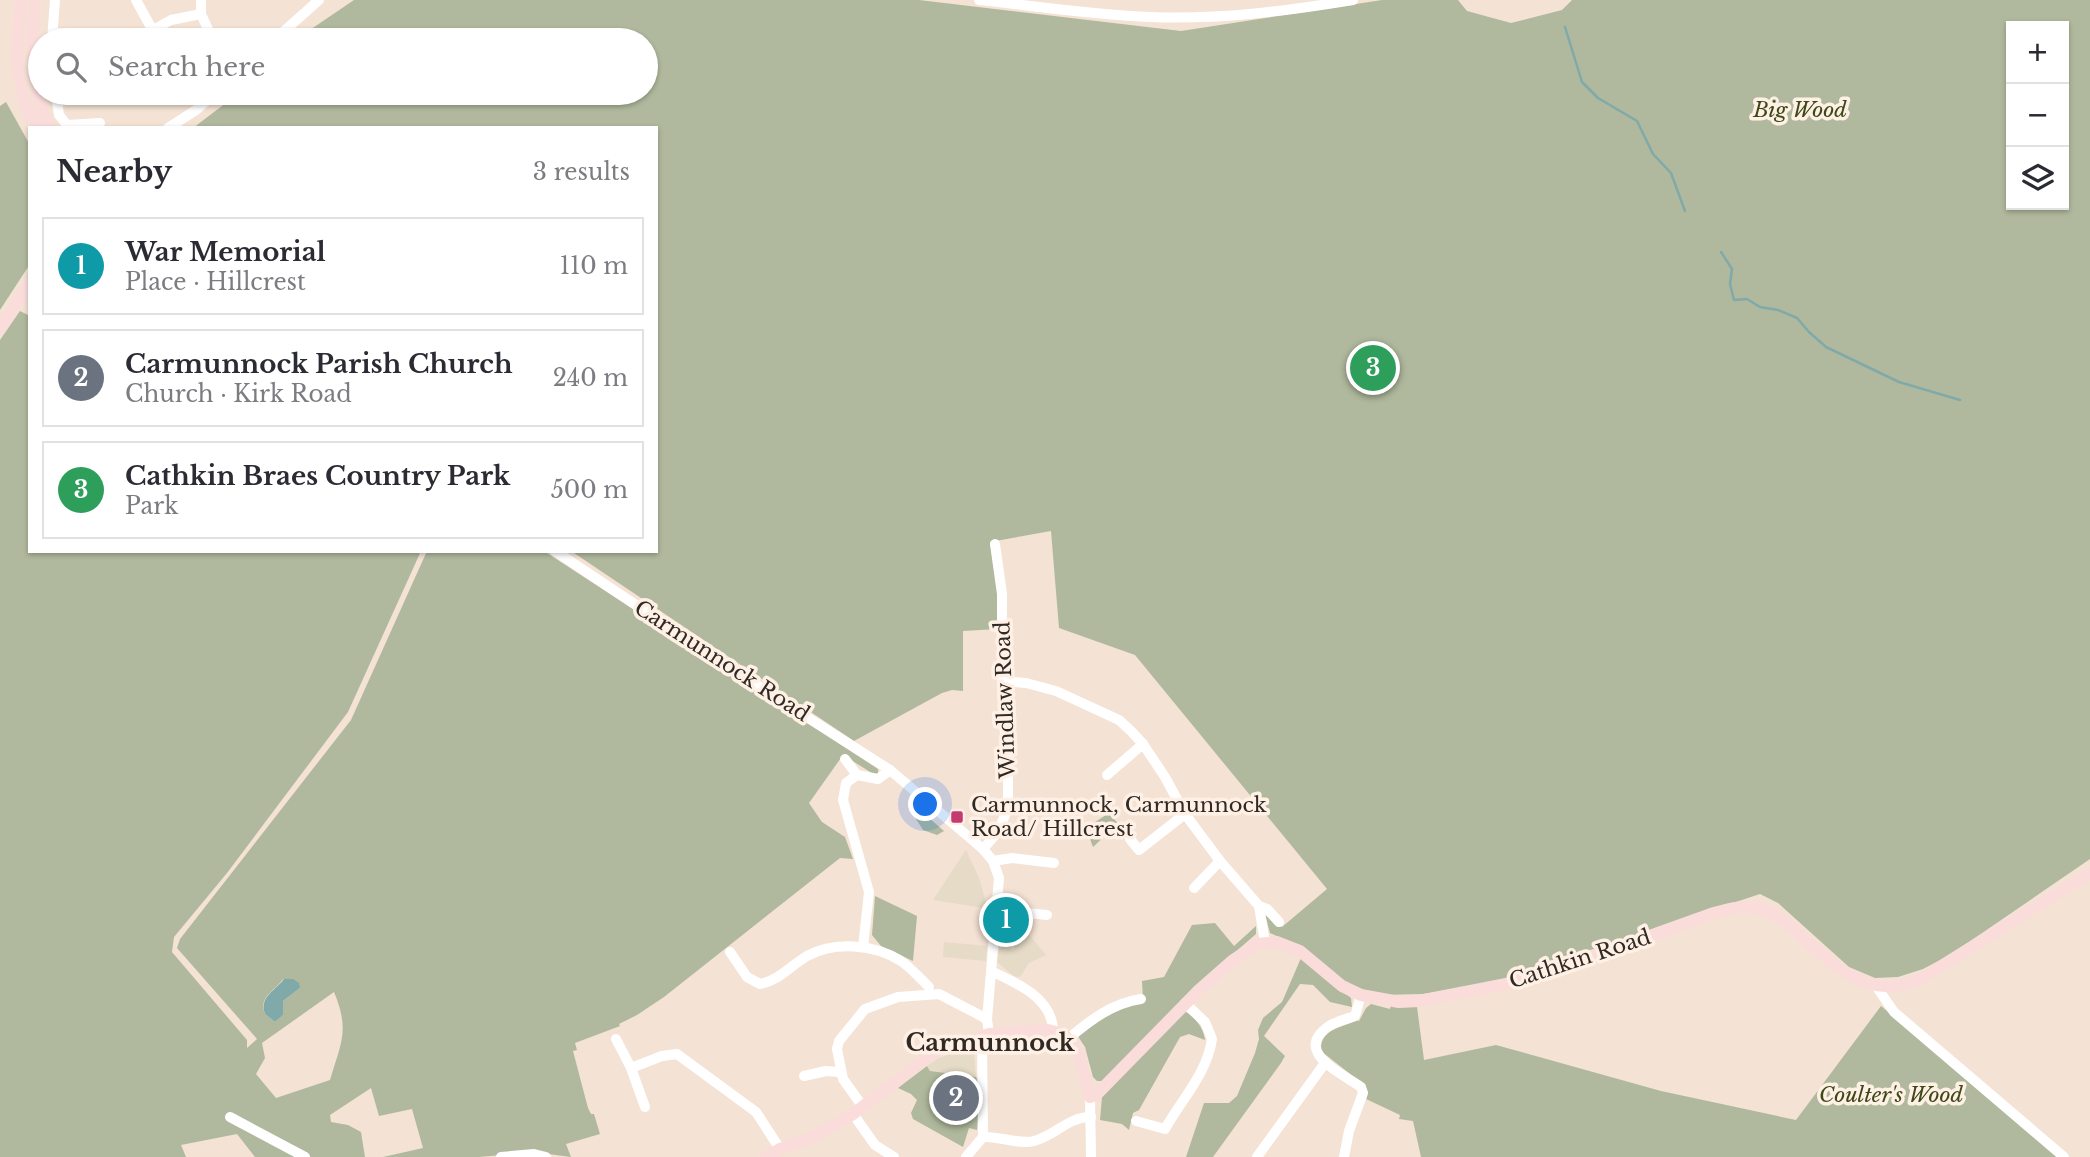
<!DOCTYPE html>
<meta charset="utf-8">
<style>
body{margin:0;font-family:"Libre Baskerville",serif;background:#f2f2f3;color:#2b2b33}
.controls{position:absolute;right:21px;top:21px;display:grid;overflow:hidden;border-radius:0px;box-shadow:0 2px 5px #0004}
.controls button{width:63px;height:63px;display:grid;place-items:center;padding:0;border:0;border-bottom:2px solid #e1e1e2;background:#fff;color:#2b2b33;font:35px sans-serif}
.you{position:absolute;left:926px;top:805px;width:24px;height:24px;margin:-18px;border:5px solid #fff;border-radius:50%;background:#1a73e8;box-shadow:0 0 0 10px #1a73e833}
.badge{display:grid;place-items:center;width:46px;height:46px;border-radius:50%;background:#7c3aed;color:#fff;font-size:23px;font-weight:700}
.pin{position:absolute;translate:-50% -50%;border:4px solid #fff;box-shadow:0 2px 7px #0006}
.list{margin:0;padding:0;list-style:none}
h2{display:flex;justify-content:space-between;align-items:center;height:91px;margin:0;padding:0 28px;font-size:30px}
h2 small{font-size:23px;font-weight:400;color:#7c7c81}
.list li{display:grid;grid-template-columns:46px 1fr auto;gap:21px;align-items:center;box-sizing:border-box;height:98px;margin:0 14px 14px;padding:0 14px;border:2px solid #e1e1e2;border-radius:0px}
.list b{display:block;font-size:26px;white-space:nowrap}
.list p{margin:0;font-size:23px;white-space:nowrap;color:#7c7c81}
.list em{font-size:23px;font-style:normal;color:#7c7c81}
.icon{flex:none;width:38px;height:38px;fill:none;stroke:currentColor;stroke-width:2;stroke-linecap:round;stroke-linejoin:round}
.map{position:relative;flex:none;width:2090px;height:1157px;overflow:hidden}
.search{position:absolute;background:#fff;box-shadow:0 2px 5px #0004;left:28px;top:28px;width:630px;height:77px;display:flex;align-items:center;gap:18px;box-sizing:border-box;padding:0 24px;border-radius:38px;color:#7c7c81;font-size:26px}
.panel{position:absolute;background:#fff;box-shadow:0 2px 5px #0004;left:28px;top:126px;width:630px;height:427px;border-radius:0px}
.map>svg:first-child{display:block}
</style>
<div class="map">
<svg width="2090" height="1157" viewBox="0 0 2090 1157">
<rect width="100%" height="100%" fill="#f4e2d4"/>
<g fill="#e5dbc6">
<path d="M966,850l13,28 7,25 -1,5 -52,-8z"/>
<path d="M1025,930l21,25 -17,8 -9,14 -6,-1 -17,-14 2,-15 15,2 2,-18z"/>
<path d="M944,942l43,4 -1,15 -43,-4z"/>
<path d="M961,1050h10l3,4 2,23 -46,-6 -3,-5 12,-8z"/>
</g>
<g fill="#b0b99d" fill-rule="evenodd">
<path d="M354,0h565l262,31 201,-31h76l9,11 44,12 51,-13 10,-10h518v859l-140,96 -27,14 -25,8 -23,1 -26,-11 -71,-64 -18,-9 -273,90 -64,10 -42,1 -17,-4 -16,-7 -44,-36 -34,-15 -5,-19 17,13 45,-38 -192,-234 -76,-27 -8,-97 -61,11 7,43 1,44 -35,2v60l-11,-1 -10,3 -88,48 -283,-190h85v-423h-463l46,-35h407v-53h-351zM2011,26h53v179h-53z"/>
<path d="M6,102l24,43v119l-30,46v-204z"/>
<path d="M20,311l10,5v235h391l-73,161 -121,161 -53,64 -2,15 75,88v8l10,-9 -80,-91 3,-9 171,-219 76,-169h117l334,218v5l-3,1 -32,-20 -34,48 13,19 23,15 8,22 -13,-1 -176,139 -27,18 -18,9 1,2 -45,17 2,7 -4,1 15,57 3,6h3l6,20 -34,10 5,13 -38,-5 -54,5h-96l40,-9 -11,-39 -33,7 -8,-28 -41,27 1,7 17,3 13,7 4,25h-110l-18,-23 -56,11 5,12h-186v-817zM283,979l17,9 -17,13v14l-8,7 -10,-8c-7,-17 10,-23 18,-35zM334,992c16,38 7,51 -4,88l-54,18 -20,-24 9,-16 -3,-15z"/>
<path d="M920,810l24,21 -7,4 -14,-5 -7,-11z"/>
<path d="M1109,813l18,21 -6,5 -10,-9 -18,17 -7,-19z"/>
<path d="M875,896l42,20 -4,45 -32,-15 -9,-11z"/>
<path d="M1215,923l19,23 22,-20v8l-62,54 -92,93h-5l-4,-4 -8,-30 -8,-12 39,-26 27,-9 -1,-19 22,-4 28,-52z"/>
<path d="M1301,958l50,40 1,9 -22,-5 -17,-17 -13,-1 -36,52 21,20 -4,7 -68,94h-27l18,-54h25l8,-7 18,-43 4,-14 -1,-9 5,-12 19,-16z"/>
<path d="M1371,1004l19,5 1,-4 26,2 7,53 72,-15 165,46 135,29 85,-114 179,151h-639l-8,-36 -14,-2 1,-4 -34,-16 2,-7 -4,-7 -43,-34c-1,-23 20,-22 35,-31l3,1 7,-13z"/>
<path d="M1186,1012c10,6 18,17 19,28l-16,-6 -9,3 -41,73 -6,3 -4,17 -7,-6 -22,-4 2,-23 78,-84z"/>
<path d="M927,1066l3,5 46,6 4,10 -3,43 -8,-2 -6,19 -50,-28 -2,-6 6,-13 -6,-6 -13,-6z"/>
</g>
<path fill="#80aaa9" d="M284,979h9l6,4 1,5 -17,13v14l-8,7 -10,-8c-6,-17 10,-23 19,-35z"/>
<g fill="none" stroke-linecap="round" stroke-linejoin="round">
<g stroke="#80aaa9" stroke-width="2.5">
<path d="M1565,27l17,55 16,16 39,23 16,33 18,19 14,38"/>
<path d="M1721,252l11,17 -2,15 4,16 13,-1 13,8 18,3 19,8 12,14 17,15 73,35 61,18"/>
</g>
<g stroke="#fff" stroke-width="10">
<path d="M136,0l17,31"/>
<path d="M201,0v14l12,26"/>
<path d="M979,0c57,6 114,15 171,17 68,3 136,-6 203,-17"/>
<path d="M53,33l34,1 34,6"/>
<path d="M52,40l3,-40"/>
<path d="M135,40l36,-20 30,-6"/>
<path d="M274,40l45,-40"/>
<path d="M56,93l3,22 8,10 33,-2"/>
<path d="M168,128l28,-18 19,-17"/>
<path d="M555,551l189,126 146,93 93,79 10,12 6,17 -12,141 2,15"/>
<path d="M1002,681l24,2 30,8 63,29 12,11 12,13 22,33 20,37 35,47 39,45 6,37"/>
<path d="M845,759l12,16"/>
<path d="M1107,775l36,-31"/>
<path d="M1130,839l9,11 46,-36"/>
<path d="M983,849l14,-16 11,-24v-30l-6,-98v-87l-7,-50"/>
<path d="M993,861l19,-3 42,5"/>
<path d="M1194,888l26,-27"/>
<path d="M1259,906l8,3 12,13"/>
<path d="M997,910l50,5"/>
<path d="M863,947l6,-55 -26,-92 3,-17 11,-8 21,4 12,-9"/>
<path d="M730,952l17,25 13,7c20,-4 30,-18 47,-28 28,-15 67,-12 94,5 10,7 19,17 28,26"/>
<path d="M991,971c26,12 61,27 62,59"/>
<path d="M1876,986l18,26 170,145"/>
<path d="M616,1039l15,29 14,39"/>
<path d="M1068,1039c22,-19 45,-36 73,-40"/>
<path d="M631,1068l31,-12 15,-2 79,58 24,37"/>
<path d="M804,1076l22,-5 14,1"/>
<path d="M1090,1097l1,60"/>
<path d="M863,1107l-20,-28 -6,-30 2,-8 26,-32 33,-12 41,-3 48,25"/>
<path d="M853,1114l22,31 19,12"/>
<path d="M230,1117l75,40"/>
<path d="M1136,1121l29,8c16,-29 42,-55 47,-90l-7,-17 -20,-19"/>
<path d="M983,1137c17,-1 36,8 51,4 22,-6 34,-24 57,-24"/>
<path d="M501,1157l33,-3 12,3"/>
<path d="M966,1157l17,-20 -1,-100"/>
<path d="M1257,1157l68,-94"/>
<path d="M1344,1157l5,-26 14,-38 -2,-6c-19,-14 -69,-35 -32,-61 8,-5 18,-7 26,-10l6,-21"/>
</g>
<g stroke="#fadddb" stroke-width="12">
<path d="M21,0c-4,42 -8,90 15,128"/>
<path d="M35,0c-4,49 -6,81 14,128"/>
<path d="M0,329l30,-46"/>
<path d="M766,1157l14,-8 34,-12 39,-23 80,-61 56,-19 59,-4 16,4 15,20 11,43 6,-2 103,-105 33,-29 25,-17 20,-2 23,9 42,35 19,9 38,7 20,-1 108,-21 187,-67c14,-4 29,-8 44,-5 14,3 26,13 37,22 27,24 58,59 97,56 9,0 18,-4 27,-6l171,-107"/>
</g>
</g>
<rect fill="#c4396e" stroke="#fff0e5" stroke-width="2.5" x="950" y="810" width="14" height="14" rx="3.5"/>
<g text-anchor="middle" stroke-width="7" stroke-linejoin="round" paint-order="stroke">
<g font-size="21" font-style="italic" fill="#3c4916" stroke="#fff0e5">
<text x="1800" y="117">Big Wood</text>
<text x="1891" y="1102">Coulter's Wood</text>
</g>
<g font-size="21" fill="#302924" stroke="#fff0e5">
<text transform="translate(722 661) rotate(33)" y="7">Carmunnock Road</text>
<text transform="translate(1005 700) rotate(-92)" y="7">Windlaw Road</text>
<text transform="translate(1580 959) rotate(-18)" y="7">Cathkin Road</text>
</g>
<g font-size="21" fill="#302924" stroke="#fff0e5" text-anchor="start">
<text x="971" y="812">Carmunnock, Carmunnock<tspan x="971" dy="24">Road/ Hillcrest</tspan></text>
</g>
<g font-size="24" font-weight="bold" fill="#302924" stroke="#fff0e5">
<text x="990" y="1051">Carmunnock</text>
</g>
</g>
</svg>
<div class="controls">
<button>+</button>
<button>−</button>
<button><svg class="icon" aria-label="layers" viewBox="0 0 24 24"><path d="M12 4l9 5-9 5-9-5zM3 14l9 5 9-5"/></svg></button>
</div>
<div class="you"></div>
<div class="pin badge" style="left:1006px;top:920px;background:#0f9aa8">1</div>
<div class="pin badge" style="left:956px;top:1098px;background:#6b7280">2</div>
<div class="pin badge" style="left:1373px;top:368px;background:#2e9e5b">3</div>
<div class="search"><svg class="icon" aria-label="search" viewBox="0 0 24 24"><circle cx="10" cy="10" r="6"/><path d="M15 15l6 6"/></svg>Search here</div>
<section class="panel">
<h2>Nearby<small>3 results</small></h2>
<ul class="list">
<li><span class="badge" style="background:#0f9aa8">1</span><div><b>War Memorial</b><p>Place · Hillcrest</p></div><em>110 m</em></li>
<li><span class="badge" style="background:#6b7280">2</span><div><b>Carmunnock Parish Church</b><p>Church · Kirk Road</p></div><em>240 m</em></li>
<li><span class="badge" style="background:#2e9e5b">3</span><div><b>Cathkin Braes Country Park</b><p>Park</p></div><em>500 m</em></li>
</ul>
</section>
</div>
